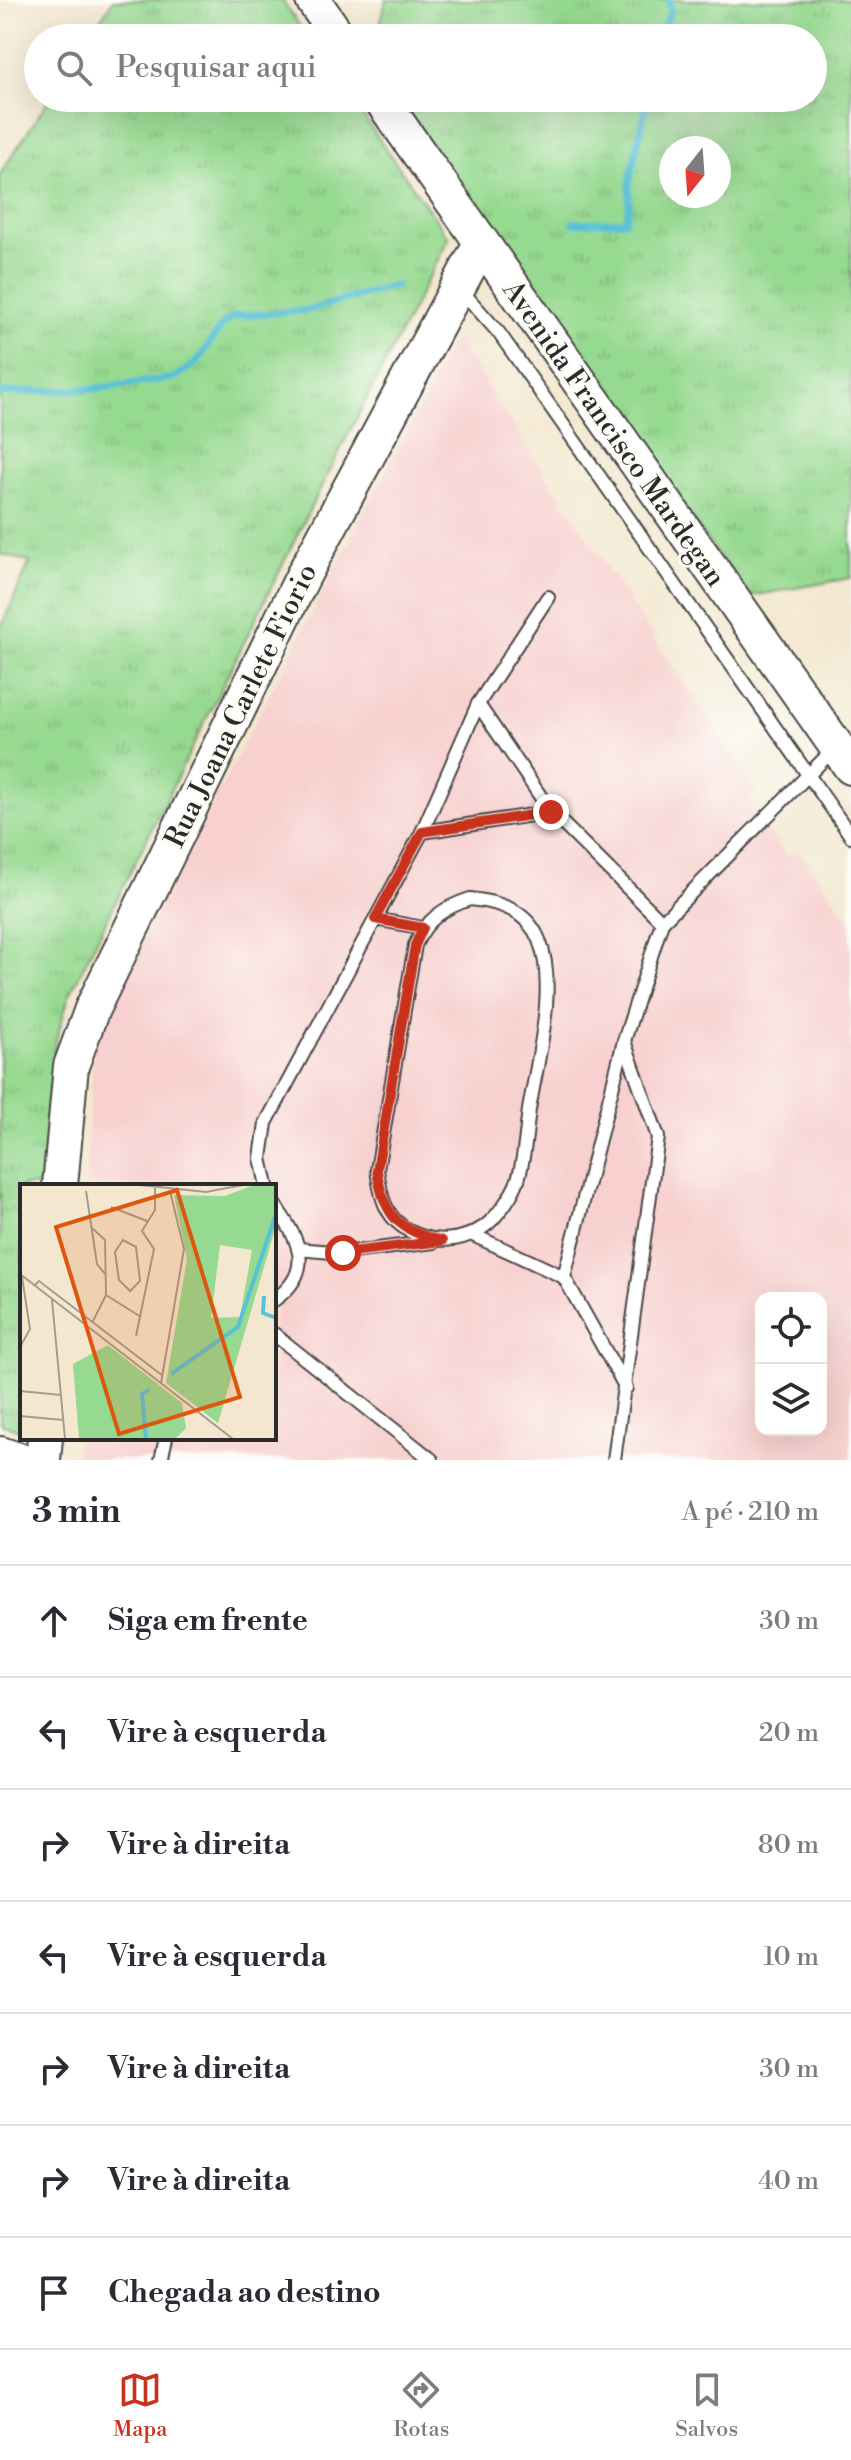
<!DOCTYPE html>
<html lang="pt">
<meta charset="utf-8">
<style>
body{margin:0;font-family:"Libre Bodoni",serif;background:#f7f7f7;color:#2b2b33}
.controls{position:absolute;right:24px;bottom:24px;display:grid;overflow:hidden;border-radius:16px;box-shadow:0 8px 32px #0002}
.controls button{width:72px;height:72px;display:grid;place-items:center;padding:0;border:0;border-bottom:2px solid #e1e1e2;background:#fff;color:#2b2b33;font:40px sans-serif}
.compass{position:absolute;left:659px;top:136px;width:72px;height:72px;border-radius:50%;background:#fff;box-shadow:0 8px 32px #0002;rotate:197deg}
.stop{position:absolute;width:24px;height:24px;margin:-18px;border:6px solid #c8321e;border-radius:50%;background:#fff}
.stop.end{background:#c8321e;border-color:#fff;box-shadow:0 2px 8px #0008}
.list{margin:0;padding:0;list-style:none}
h2{display:flex;justify-content:space-between;align-items:center;height:104px;margin:0;padding:0 32px;font-size:34px}
h2 small{font-size:26px;font-weight:400;color:#7c7c81}
.list li{display:grid;grid-template-columns:52px 1fr auto;gap:24px;align-items:center;box-sizing:border-box;height:112px;padding:0 32px;border-top:2px solid #e1e1e2}
.list b{display:block;font-size:30px;white-space:nowrap}
.list em{font-size:26px;font-style:normal;color:#7c7c81}
.icon{flex:none;width:44px;height:44px;fill:none;stroke:currentColor;stroke-width:2;stroke-linecap:round;stroke-linejoin:round}
.map{position:relative;flex:none;width:851px;height:1460px;overflow:hidden}
.search{position:absolute;background:#fff;box-shadow:0 8px 32px #0002;left:24px;right:24px;top:24px;height:88px;display:flex;align-items:center;gap:20px;box-sizing:border-box;padding:0 28px;border-radius:44px;color:#7c7c81;font-size:30px}
.sheet{height:888px;background:#fff}
nav{display:flex;justify-content:space-around;align-items:center;box-sizing:border-box;height:112px;border-top:2px solid #e1e1e2;background:#fff;font-size:22px;color:#7c7c81}
nav a{display:grid;justify-items:center;gap:4px}
nav .on{color:#c8321e}
.map>svg:first-child{display:block}
</style>
<div class="map">
<svg width="851" height="1460" viewBox="0 0 851 1460">
<defs>
<pattern id="grass-tufts" width="24" height="20" patternUnits="userSpaceOnUse" patternTransform="scale(2)"><rect width="24" height="20" fill="#96d990"/><path d="M3 7l-1-3M5 7V3M7 7l1-3M15 17l-1-3M17 17v-4M19 17l1-3" fill="none" stroke="#81ba7c"/></pattern>
</defs>
<rect width="100%" height="100%" fill="#fdfcf7"/>
<filter id="ink" filterUnits="userSpaceOnUse"><feTurbulence type="fractalNoise" baseFrequency=".0125" numOctaves="2"/><feDisplacementMap in="SourceGraphic" scale="16" xChannelSelector="R" yChannelSelector="G"/><feConvolveMatrix kernelMatrix="1 2 1 2 8 2 1 2 1" color-interpolation-filters="sRGB"/></filter>
<filter id="wash" filterUnits="userSpaceOnUse"><feTurbulence type="fractalNoise" baseFrequency=".006" numOctaves="4" result="noise"/><feDisplacementMap in="SourceGraphic" scale="32" xChannelSelector="R" yChannelSelector="G"/><feGaussianBlur stdDeviation="1.8" result="paint"/><feColorMatrix in="noise" values="0 0 0 0 0 0 0 0 0 0 0 0 0 0 0 0 0 1.4 0 .05"/><feComposite in="paint" operator="in"/></filter>
<g filter="url(#wash)">
<rect width="100%" height="100%" fill="#f3e7cf"/>
<path fill="#f7d0cf" fill-rule="evenodd" d="M455,338l302,455 -9,8 39,55 12,-5 52,70v539h-775l1,-22h197v-252h-189l9,-143 20,-50zM761,1298h60v132h-60z"/>
<g fill="url(#grass-tufts)" stroke="#60825e" stroke-width="2" fill-rule="evenodd">
<path d="M113,0h169l26,38h-220z"/>
<path d="M386,0h465v578l-104,19 -350,-499h416v-60h-430l-4,-7zM671,148h48v48h-48z"/>
<path d="M50,98h300l99,140 -133,259 -247,499 -13,44 -16,146h-18v245l-22,-8v-793l30,-68 -30,-8v-380z"/>
</g>
<g fill="none" stroke-linecap="round" stroke-linejoin="round">
<g stroke="#59c1d6" stroke-width="7">
<path d="M659,38l12,-27 -3,-11"/>
<path d="M573,223l52,-2 4,-14v-24l19,-85"/>
<path d="M0,393l93,-4 81,-11 22,-15 27,-39 12,-8 73,-6 88,-25"/>
</g>
</g>
</g>
<g filter="url(#ink)">
<g fill="none" stroke-linecap="round" stroke-linejoin="round">
<defs>
<g id="lane">
<path d="M460,289l39,44 352,503"/>
<path d="M478,704l73,108 111,110 -38,119 -60,236 62,111"/>
<path d="M422,832l129,-20"/>
<path d="M470,899c29,3 57,11 69,41 19,46 -2,121 -10,170 -3,21 -4,45 -10,66 -3,12 -13,28 -21,37 -24,32 -73,36 -102,8 -14,-14 -16,-33 -19,-51l38,-225c12,-26 28,-37 55,-46z"/>
<path d="M375,919l48,9"/>
<path d="M662,922l173,-174"/>
<path d="M267,1186l-6,-28 5,-35 156,-291 56,-128 70,-107"/>
<path d="M274,1204c24,34 43,66 0,96"/>
<path d="M473,1235l91,42"/>
<path d="M298,1249l45,4 91,-11"/>
<path d="M274,1334l158,126"/>
<path d="M161,1460l5,-22"/>
<path d="M614,1460l44,-323 -34,-96"/>
</g>
<g id="secondary">
<path d="M313,0l26,38"/>
<path d="M380,98l471,669"/>
<path d="M60,1186l11,-120 21,-57 211,-433 178,-332"/>
<path d="M0,1454l18,6"/>
<path d="M43,1460l2,-22"/>
</g>
</defs>
<use href="#lane" stroke="#494744" stroke-width="16"/>
<use href="#secondary" stroke="#494744" stroke-width="38"/>
<use href="#lane" stroke="#fff" stroke-width="12"/>
<use href="#secondary" stroke="#fff" stroke-width="34"/>
</g>
</g>
<g fill="none" stroke-linecap="round" stroke-linejoin="round" filter="url(#ink)">
<path stroke="#c8321e" stroke-width="10" d="M343,1253l99,-12c-44,-10 -59,-26 -65,-71l38,-225 8,-17 -48,-9 47,-87 129,-20"/>
</g>
<g text-anchor="middle" stroke-width="6" stroke-linejoin="round" paint-order="stroke">
<g font-size="28" fill="#2b2b2b" stroke="#fdfcf7">
<text transform="translate(615 433) rotate(55)" y="10">Avenida Francisco Mardegan</text>
<text transform="translate(240 705) rotate(-64)" y="10">Rua Joana Carlete Fiorio</text>
</g>
</g>
<g transform="translate(20 1184)">
<rect width="256" height="256" fill="#f3e7cf"/>
<path d="M234,1h22v41l-58,197 -52,-40 21,-124 -13,-64 51,1zM200,61l32,5 -12,67 -29,1zM88,161l74,58 4,25 -11,11h-96l-6,-75z" fill="#96d990" fill-rule="evenodd"/>
<path fill="none" stroke="#59c1d6" stroke-width="4" d="M244,112l-1,17 13,5M151,190l67,-47 38,-113M126,255l-4,-45 7,-4"/>
<path fill="none" stroke="#a39c8d" stroke-width="2" d="M120,1l66,7 37,-7M66,7l11,73 8,10M91,23l36,14M71,43l14,13 1,55 35,22M103,56l13,7 4,34 -10,10 -11,-11 -4,-28zM0,90l213,165M15,101l4,-4 124,95M32,116l13,139M72,139l14,-28M116,152l18,-87 -12,-18 13,-21v-22M0,163l10,-18 -8,-52M141,199l23,-134 -14,-58M0,207l41,4M0,232l43,4"/>
<path fill="#df570e" fill-opacity="0.15" stroke="#df570e" stroke-width="4" d="M157,6l63,207 -121,37 -63,-207z"/>
<rect width="256" height="256" fill="none" stroke="#2b2b2b" stroke-width="4"/>
</g>
</svg>
<div class="controls">
<button><svg class="icon" aria-label="locate" viewBox="0 0 24 24"><circle cx="12" cy="12" r="6"/><path d="M12 2v4M12 18v4M2 12h4M18 12h4"/></svg></button>
<button><svg class="icon" aria-label="layers" viewBox="0 0 24 24"><path d="M12 4l9 5-9 5-9-5zM3 14l9 5 9-5"/></svg></button>
</div>
<svg class="compass" viewBox="-18 -18 36 36"><path d="M0-13l5 13h-10z" fill="#e53935"/><path d="M0 13l5-13h-10z" fill="#7c7c81"/></svg>
<div class="stop" style="left:343px;top:1253px"></div>
<div class="stop end" style="left:551px;top:812px"></div>
<div class="search"><svg class="icon" aria-label="search" viewBox="0 0 24 24"><circle cx="10" cy="10" r="6"/><path d="M15 15l6 6"/></svg>Pesquisar aqui</div>
</div>
<section class="sheet">
<h2>3 min<small>A pé · 210 m</small></h2>
<ul class="list">
<li><svg class="icon" aria-label="ahead" viewBox="0 0 24 24"><path d="M12 20V5M6 11l6-6 6 6"/></svg><div><b>Siga em frente</b></div><em>30 m</em></li>
<li><svg class="icon" aria-label="left" viewBox="0 0 24 24"><path d="M17 20v-9H6M10 6l-5 5 5 5"/></svg><div><b>Vire à esquerda</b></div><em>20 m</em></li>
<li><svg class="icon" aria-label="right" viewBox="0 0 24 24"><path d="M7 20v-9h11M14 6l5 5-5 5"/></svg><div><b>Vire à direita</b></div><em>80 m</em></li>
<li><svg class="icon" aria-label="left" viewBox="0 0 24 24"><path d="M17 20v-9H6M10 6l-5 5 5 5"/></svg><div><b>Vire à esquerda</b></div><em>10 m</em></li>
<li><svg class="icon" aria-label="right" viewBox="0 0 24 24"><path d="M7 20v-9h11M14 6l5 5-5 5"/></svg><div><b>Vire à direita</b></div><em>30 m</em></li>
<li><svg class="icon" aria-label="right" viewBox="0 0 24 24"><path d="M7 20v-9h11M14 6l5 5-5 5"/></svg><div><b>Vire à direita</b></div><em>40 m</em></li>
<li><svg class="icon" aria-label="arrive" viewBox="0 0 24 24"><path d="M6 21V4h12l-3 4 3 4H6"/></svg><div><b>Chegada ao destino</b></div></li>
</ul>
</section>
<nav>
<a class="on"><svg class="icon" aria-label="map" viewBox="0 0 24 24"><path d="M3 6l6-2 6 2 6-2v14l-6 2-6-2-6 2zM9 4v14M15 6v14"/></svg>Mapa</a>
<a><svg class="icon" aria-label="directions" viewBox="0 0 24 24"><path d="M12 3l9 9-9 9-9-9zM9 14v-3h6M13 9l2 2-2 2"/></svg>Rotas</a>
<a><svg class="icon" aria-label="saved" viewBox="0 0 24 24"><path d="M7 4h10v16l-5-4-5 4z"/></svg>Salvos</a>
</nav>
